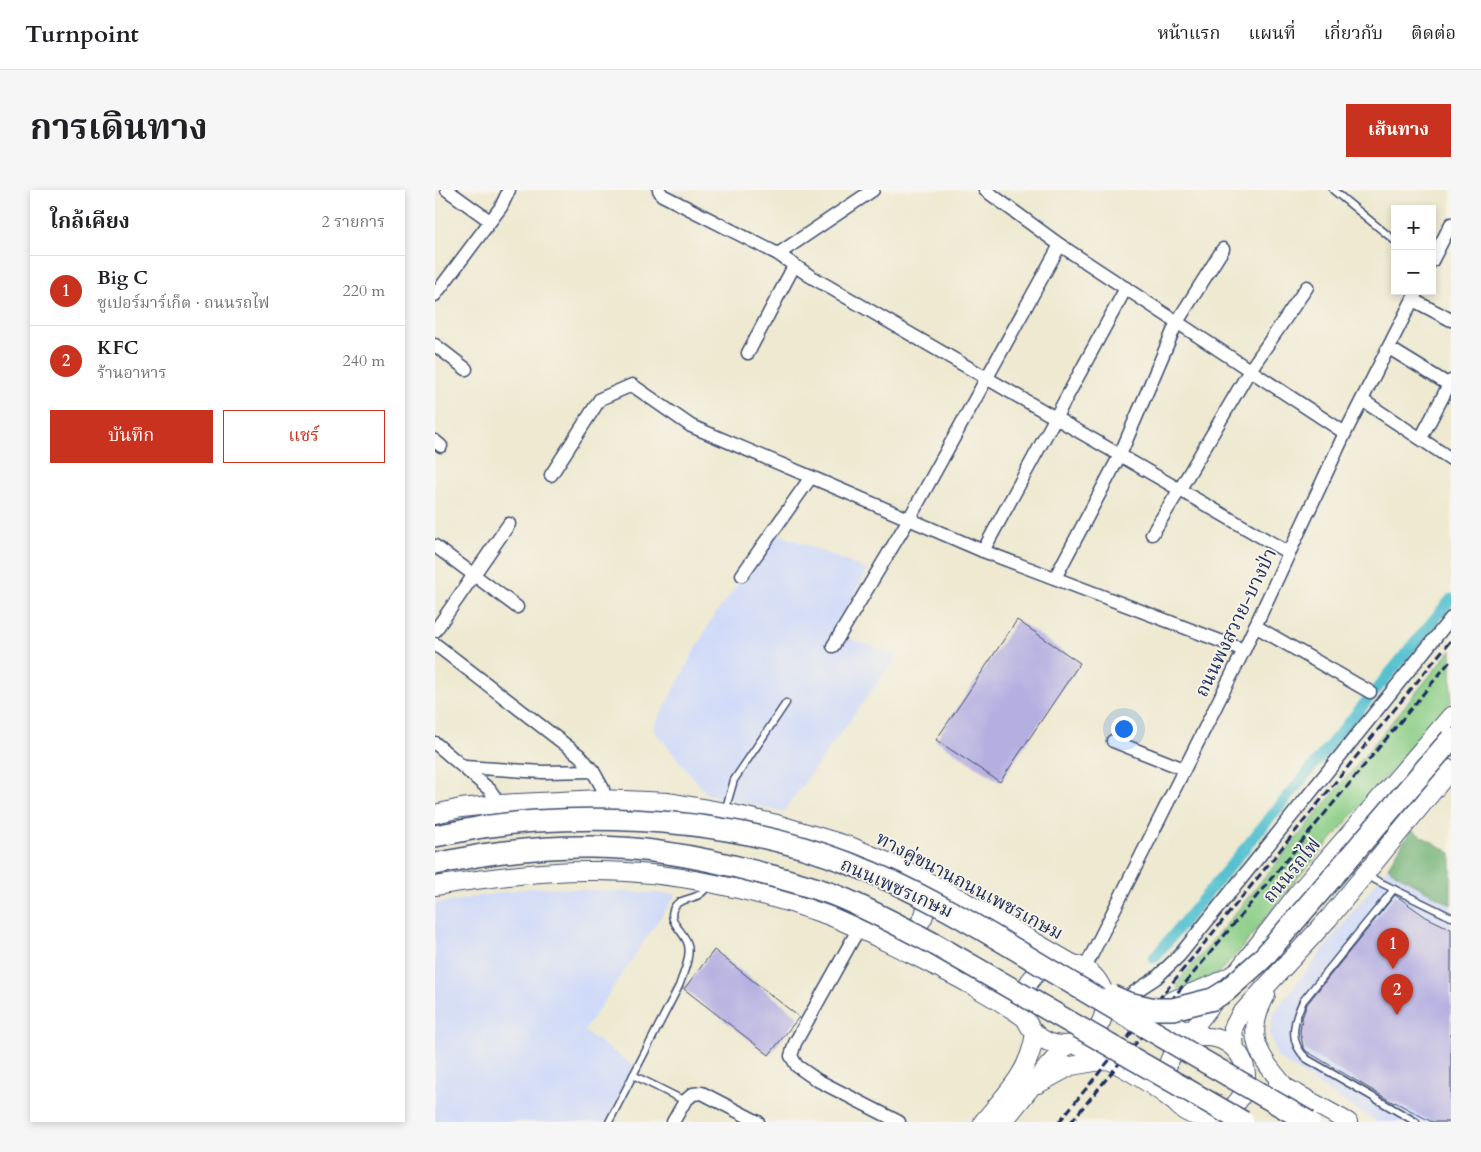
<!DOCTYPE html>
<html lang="th">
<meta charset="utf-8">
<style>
body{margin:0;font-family:Cardo,"Noto Serif Thai",serif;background:#f6f6f6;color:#202124}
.controls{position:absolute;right:15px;top:15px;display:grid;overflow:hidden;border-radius:0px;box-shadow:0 2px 8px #0003}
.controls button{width:45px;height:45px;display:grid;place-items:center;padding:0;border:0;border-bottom:1px solid #e0e0e0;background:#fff;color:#202124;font:25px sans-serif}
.you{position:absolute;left:688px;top:538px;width:18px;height:18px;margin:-12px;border:4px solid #fff;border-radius:50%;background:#1a73e8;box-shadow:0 0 0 8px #1a73e833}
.badge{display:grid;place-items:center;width:32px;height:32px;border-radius:50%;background:#c8321e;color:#fff;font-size:16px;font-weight:700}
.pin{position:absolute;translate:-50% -41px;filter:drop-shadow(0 1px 2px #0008)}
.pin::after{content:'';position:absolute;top:26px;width:18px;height:15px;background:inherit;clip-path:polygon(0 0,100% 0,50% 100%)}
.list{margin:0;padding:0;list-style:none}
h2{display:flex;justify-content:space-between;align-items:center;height:65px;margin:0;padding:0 20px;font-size:21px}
h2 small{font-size:16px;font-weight:400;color:#757577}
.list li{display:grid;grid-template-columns:32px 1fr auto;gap:15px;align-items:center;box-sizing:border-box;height:70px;padding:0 20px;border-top:1px solid #e0e0e0}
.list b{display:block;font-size:19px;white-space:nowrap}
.list p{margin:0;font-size:16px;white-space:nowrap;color:#757577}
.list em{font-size:16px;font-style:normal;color:#757577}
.actions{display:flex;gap:10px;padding:15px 20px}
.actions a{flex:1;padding:11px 0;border:1px solid #c8321e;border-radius:0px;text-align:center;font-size:18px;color:#c8321e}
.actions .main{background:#c8321e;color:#fff}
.map{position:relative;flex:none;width:1016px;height:932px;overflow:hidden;border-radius:0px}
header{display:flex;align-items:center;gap:30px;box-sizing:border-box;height:70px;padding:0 25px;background:#fff;border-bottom:1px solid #e0e0e0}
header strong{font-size:24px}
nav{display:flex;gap:28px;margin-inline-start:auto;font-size:18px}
.intro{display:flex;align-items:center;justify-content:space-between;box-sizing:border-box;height:120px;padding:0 30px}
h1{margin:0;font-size:35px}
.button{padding:12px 22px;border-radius:0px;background:#c8321e;color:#fff;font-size:18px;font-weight:700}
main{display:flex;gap:30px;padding:0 30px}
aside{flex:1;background:#fff;border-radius:0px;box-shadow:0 2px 8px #0003}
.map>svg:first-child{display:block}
</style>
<header>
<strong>Turnpoint</strong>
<nav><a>หน้าแรก</a><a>แผนที่</a><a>เกี่ยวกับ</a><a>ติดต่อ</a></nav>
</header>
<div class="intro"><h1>การเดินทาง</h1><a class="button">เส้นทาง</a></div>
<main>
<aside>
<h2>ใกล้เคียง<small>2 รายการ</small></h2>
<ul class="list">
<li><span class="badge">1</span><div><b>Big C</b><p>ซูเปอร์มาร์เก็ต · ถนนรถไฟ</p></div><em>220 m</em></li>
<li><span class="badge">2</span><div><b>KFC</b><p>ร้านอาหาร</p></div><em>240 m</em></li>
</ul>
<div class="actions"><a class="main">บันทึก</a><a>แชร์</a></div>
</aside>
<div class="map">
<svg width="1016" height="932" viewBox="0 0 1016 932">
<rect width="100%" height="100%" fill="#f7f3e8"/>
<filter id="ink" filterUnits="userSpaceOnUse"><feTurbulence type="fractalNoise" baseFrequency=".02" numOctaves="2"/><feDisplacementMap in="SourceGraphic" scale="10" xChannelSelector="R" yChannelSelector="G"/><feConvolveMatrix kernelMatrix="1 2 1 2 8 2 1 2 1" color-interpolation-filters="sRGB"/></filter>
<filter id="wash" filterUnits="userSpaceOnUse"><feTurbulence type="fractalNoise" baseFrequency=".0096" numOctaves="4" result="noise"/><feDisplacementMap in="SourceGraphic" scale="20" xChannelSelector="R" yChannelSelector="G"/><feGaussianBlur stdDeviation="1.12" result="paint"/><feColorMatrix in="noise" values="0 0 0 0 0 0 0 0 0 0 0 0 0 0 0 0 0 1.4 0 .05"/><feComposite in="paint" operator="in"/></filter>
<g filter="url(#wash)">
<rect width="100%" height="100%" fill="#eee9d0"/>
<g fill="#cfdaf9">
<path d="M341,343l92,37 -36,63 66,22 -115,157 -76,-18 -54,-65 58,-109z"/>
<path d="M953,677l7,6 56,32v217h-73l-35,-21 -66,-44 -7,-24 4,-21z"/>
<path d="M100,697l141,7 -92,137 50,35 -28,56h-171v-218z"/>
</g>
<path fill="#8bce87" stroke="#537e72" d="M1016,460v52l-163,187 -46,59 -24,25 -24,11 -17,5 2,-9 22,-25z"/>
<path fill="#70b174" stroke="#467069" d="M976,640l40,23v52l-56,-32 -7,-6z"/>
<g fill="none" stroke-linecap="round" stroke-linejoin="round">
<path stroke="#56c1d1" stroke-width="11" d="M719,768l297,-359"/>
</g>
<g id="blocks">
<g fill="#b4aee1">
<path d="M582,430l63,43 -80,119 -64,-42z"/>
<path d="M960,705l31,22 25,12v193h-19l-37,-20 -1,1 -88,-52 -3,-5 -3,-14 2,-14 5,-14z"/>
<path d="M279,760l85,67 -30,38 -85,-66z"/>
</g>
</g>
</g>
<g filter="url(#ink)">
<use href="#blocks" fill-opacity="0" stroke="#3b4b6f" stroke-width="1"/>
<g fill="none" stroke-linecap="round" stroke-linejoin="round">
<defs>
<g id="service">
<path d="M898,0l62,51"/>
<path d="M290,621l9,-31 52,-77"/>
<path d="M930,685l86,42"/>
<path d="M959,699l-91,112c-10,21 -15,41 4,58l109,63"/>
<path d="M198,885l52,26"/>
<path d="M174,932l70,-136c4,-12 12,-29 9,-41 -2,-12 -20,-22 -15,-35 5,-16 27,-6 35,-26"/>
</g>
<g id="minor">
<path d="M12,0l43,31"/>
<path d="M224,0l3,5 116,59 32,22 479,277"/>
<path d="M550,0l75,55 285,188"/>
<path d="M343,64l95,-64"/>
<path d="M997,71l19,-37"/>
<path d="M0,105l66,-88 8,-17"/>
<path d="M978,110l38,20"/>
<path d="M0,155l31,24"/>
<path d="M954,158l62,38"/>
<path d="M313,163l46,-87"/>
<path d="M927,210l89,59"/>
<path d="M986,248l30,-57"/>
<path d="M0,251l6,5"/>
<path d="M116,285l49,-76 32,-14 59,41 120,51 172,74 261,99"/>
<path d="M717,344l28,-45 70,-119 57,-83"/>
<path d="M0,356l82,61"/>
<path d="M548,361l143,-263"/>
<path d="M307,385l69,-98"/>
<path d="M620,388l65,-123 57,-133 46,-73"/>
<path d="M820,436l115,66"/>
<path d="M0,441l74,-107"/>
<path d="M0,454l145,112 13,15 10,18 -2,10"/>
<path d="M398,456l76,-127 151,-274"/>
<path d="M678,551l71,28"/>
<path d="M0,553l55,47 9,14"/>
<path d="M29,577l79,5 50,-1"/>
<path d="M424,738l-64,115 -4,13 6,10 20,14 82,42"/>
<path d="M650,778l159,-318 101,-217 72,-142"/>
<path d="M692,807l29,-19 23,-22 272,-338"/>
<path d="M238,932l12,-21 8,-7 9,-1 56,29"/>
</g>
<g id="secondary">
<path d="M0,624l26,-6 38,-4 102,-5 68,3 56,10 52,12 73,22 54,23 60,32 107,62"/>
<path d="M0,696c51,-8 103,-15 154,-15 78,-1 165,18 238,44 29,11 57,26 86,40 38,19 76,38 112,63"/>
<path d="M466,746c21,-7 32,-28 20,-48"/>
<circle cx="629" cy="814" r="41"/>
<path d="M831,805c-23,42 -7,61 21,94"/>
<path d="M736,811l44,-17 17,-9"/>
<path d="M709,818c18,12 38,22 58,27"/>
<circle cx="771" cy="887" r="40"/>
<path d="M638,854c36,14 70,33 100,57"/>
<path d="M800,859l-2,-21 7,-13 89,-97 122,-149"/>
<path d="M736,867l127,-164 153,-177"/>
<path d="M843,893l70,39"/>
<path d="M603,894l33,-18 36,-6"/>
<path d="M548,932c24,-29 47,-50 52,-89"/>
<path d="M568,932l45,-56 19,-21"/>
</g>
<g id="trunk">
<path d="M0,646l47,-9"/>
<path d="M0,674l47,-9"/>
</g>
</defs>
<use href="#service" stroke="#3b4b6f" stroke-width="9"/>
<use href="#minor" stroke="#3b4b6f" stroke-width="15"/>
<use href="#secondary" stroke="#3b4b6f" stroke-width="20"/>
<use href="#trunk" stroke="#3b4b6f" stroke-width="24"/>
<use href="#service" stroke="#fff" stroke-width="6"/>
<use href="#minor" stroke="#fff" stroke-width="12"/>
<use href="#secondary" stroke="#fff" stroke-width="18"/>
<use href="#trunk" stroke="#fff" stroke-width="21"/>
<g stroke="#1b2f5e" stroke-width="3" stroke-dasharray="8 4" stroke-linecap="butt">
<path d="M624,932l392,-482"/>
<path d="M636,932l380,-462"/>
</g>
<defs>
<g id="trunk-bridge">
<path d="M47,637c18,-2 36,-5 54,-6 104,-6 214,4 312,42 76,29 145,73 215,115 82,49 164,97 246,144"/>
<path d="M47,665c35,-5 68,-8 103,-8 58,-1 116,10 172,25 27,7 55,14 80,24 34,14 67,32 99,49l307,177"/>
<path d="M677,806l16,7 27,6h18l40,-10 13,-8 36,-32 189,-220"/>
</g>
</defs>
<use href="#trunk-bridge" stroke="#3b4b6f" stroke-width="24" stroke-linecap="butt"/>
<use href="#trunk-bridge" stroke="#fff" stroke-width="21"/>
</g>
</g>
<g text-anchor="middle" stroke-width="4" stroke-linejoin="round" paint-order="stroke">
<g font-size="19" fill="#1b2f5e" stroke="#f7f3e8">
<text transform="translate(800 432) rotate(-64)" y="7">ถนนพงสวาย-บางป่า</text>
<text transform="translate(856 680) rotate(-50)" y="7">ถนนรถไฟ</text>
<text transform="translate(535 695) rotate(28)" y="7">ทางคู่ขนานถนนเพชรเกษม</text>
<text transform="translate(462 697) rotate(24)" y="7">ถนนเพชรเกษม</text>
</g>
</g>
</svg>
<div class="controls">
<button>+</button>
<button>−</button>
</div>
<div class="you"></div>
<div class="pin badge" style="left:958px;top:779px">1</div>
<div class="pin badge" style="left:962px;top:825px">2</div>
</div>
</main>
